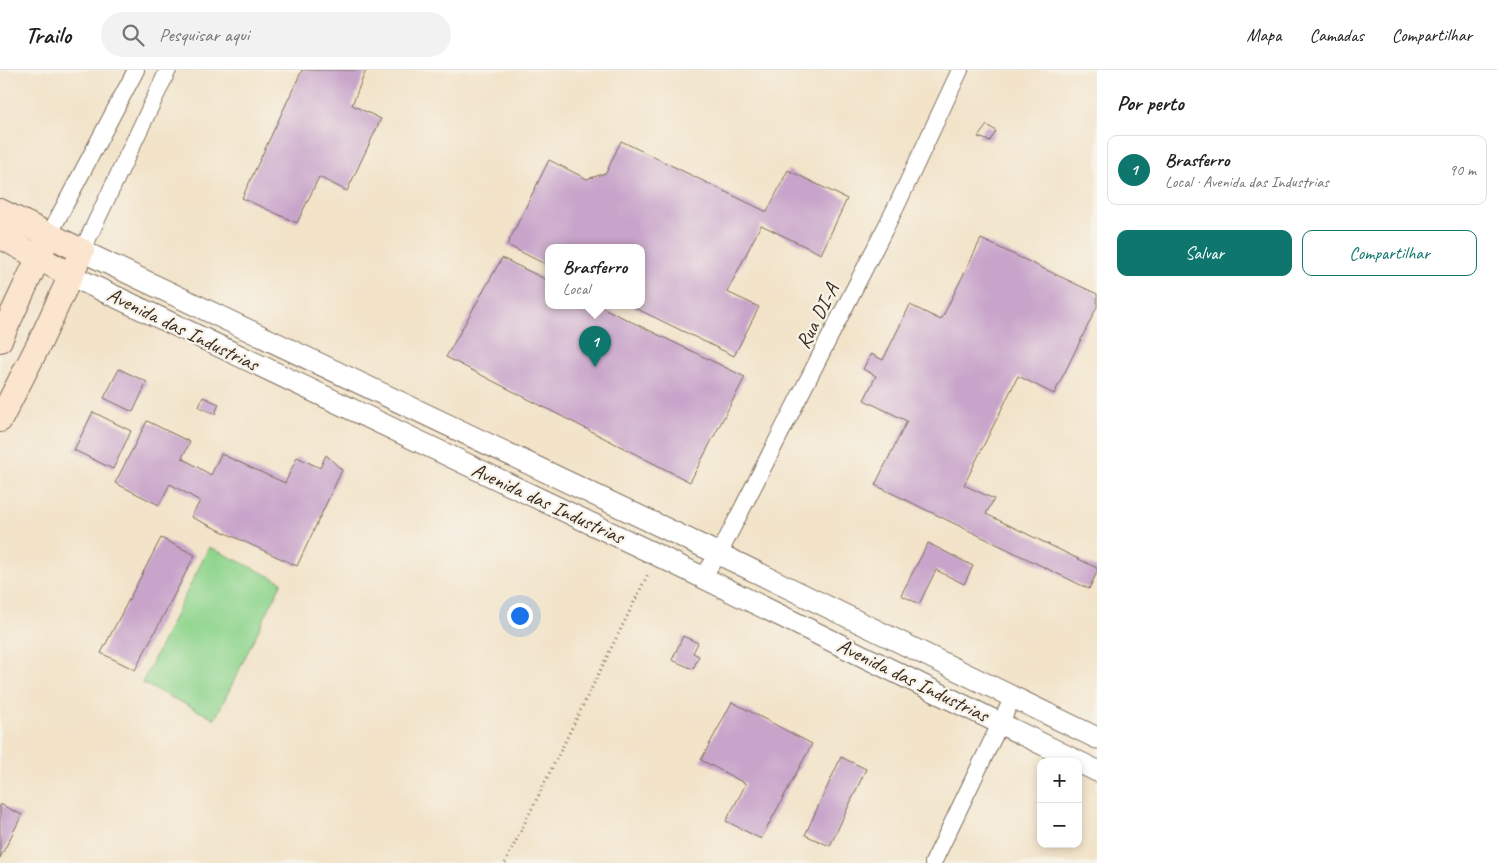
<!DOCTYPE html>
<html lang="pt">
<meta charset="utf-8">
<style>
body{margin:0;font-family:Caveat,sans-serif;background:#f2f2f2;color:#222}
.controls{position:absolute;right:15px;bottom:15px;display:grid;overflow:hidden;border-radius:10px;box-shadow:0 2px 8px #0003}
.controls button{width:45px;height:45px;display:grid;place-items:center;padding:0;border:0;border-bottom:1px solid #e0e0e0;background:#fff;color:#222;font:25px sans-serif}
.you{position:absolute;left:519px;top:545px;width:18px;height:18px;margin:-12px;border:4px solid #fff;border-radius:50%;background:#1a73e8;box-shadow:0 0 0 8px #1a73e833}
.badge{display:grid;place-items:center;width:32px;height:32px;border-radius:50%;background:#0f766e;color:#fff;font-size:16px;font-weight:700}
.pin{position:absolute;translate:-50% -41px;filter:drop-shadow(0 1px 2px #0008)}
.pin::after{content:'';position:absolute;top:26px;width:18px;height:15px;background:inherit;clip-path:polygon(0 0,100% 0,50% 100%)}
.popup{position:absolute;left:545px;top:174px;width:100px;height:65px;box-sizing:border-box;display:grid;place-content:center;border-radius:10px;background:#fff;filter:drop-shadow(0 1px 4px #0005);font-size:16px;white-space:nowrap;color:#767676}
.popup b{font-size:19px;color:#222}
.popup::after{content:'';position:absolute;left:50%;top:100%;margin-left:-10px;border:10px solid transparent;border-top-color:#fff}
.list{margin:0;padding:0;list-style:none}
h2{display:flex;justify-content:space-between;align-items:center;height:65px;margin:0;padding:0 20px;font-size:21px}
h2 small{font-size:16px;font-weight:400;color:#767676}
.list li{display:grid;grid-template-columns:32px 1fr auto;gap:15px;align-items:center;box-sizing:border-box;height:70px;margin:0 10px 10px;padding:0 10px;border:1px solid #e0e0e0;border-radius:10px}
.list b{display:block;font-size:19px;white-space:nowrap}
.list p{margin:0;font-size:16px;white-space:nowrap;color:#767676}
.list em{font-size:16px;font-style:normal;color:#767676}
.actions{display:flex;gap:10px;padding:15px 20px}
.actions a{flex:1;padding:11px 0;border:1px solid #0f766e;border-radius:10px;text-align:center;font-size:18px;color:#0f766e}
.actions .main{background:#0f766e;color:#fff}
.icon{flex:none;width:28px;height:28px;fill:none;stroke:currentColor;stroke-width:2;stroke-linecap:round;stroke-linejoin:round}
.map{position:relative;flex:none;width:1097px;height:793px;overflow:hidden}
header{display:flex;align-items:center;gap:30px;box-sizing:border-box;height:70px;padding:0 25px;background:#fff;border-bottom:1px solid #e0e0e0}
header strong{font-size:24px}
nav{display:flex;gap:28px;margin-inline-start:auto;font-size:18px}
.search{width:350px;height:45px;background:#f2f2f2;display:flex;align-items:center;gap:12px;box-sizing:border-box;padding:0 18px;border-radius:28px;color:#767676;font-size:19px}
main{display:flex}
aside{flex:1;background:#fff}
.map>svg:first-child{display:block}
</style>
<header>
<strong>Trailo</strong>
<div class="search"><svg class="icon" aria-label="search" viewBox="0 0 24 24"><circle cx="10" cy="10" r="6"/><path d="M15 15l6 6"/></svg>Pesquisar aqui</div>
<nav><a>Mapa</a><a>Camadas</a><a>Compartilhar</a></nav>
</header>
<main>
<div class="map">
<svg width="1097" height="793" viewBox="0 0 1097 793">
<rect width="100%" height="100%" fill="#f7f3e8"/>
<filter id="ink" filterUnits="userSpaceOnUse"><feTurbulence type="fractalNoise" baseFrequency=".02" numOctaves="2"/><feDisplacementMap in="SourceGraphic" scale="10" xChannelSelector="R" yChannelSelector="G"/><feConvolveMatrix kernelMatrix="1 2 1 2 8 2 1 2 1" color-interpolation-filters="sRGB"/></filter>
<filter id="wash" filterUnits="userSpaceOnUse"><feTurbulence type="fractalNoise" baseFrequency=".0096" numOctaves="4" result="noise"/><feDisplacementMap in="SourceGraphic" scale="20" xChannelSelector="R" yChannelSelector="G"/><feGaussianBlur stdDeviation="1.12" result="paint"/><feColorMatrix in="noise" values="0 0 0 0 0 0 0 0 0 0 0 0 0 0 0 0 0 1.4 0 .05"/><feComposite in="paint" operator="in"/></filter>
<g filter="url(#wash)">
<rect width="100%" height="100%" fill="#f2e3c9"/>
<path fill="#8fd58e" stroke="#658056" d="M209,477l73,35 -67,137 -73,-36z"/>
<g id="blocks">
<g fill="#c8a4ca">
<path d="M302,0h64l-14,35 29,14 -34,72 -28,-14 -22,46 -55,-25z"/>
<path d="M987,55l9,6 -6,10 -12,-4z"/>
<path d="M621,71l146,71 21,-42 59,29 -26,55 -60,-29 -34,67 32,15 -25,49 -103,-50h10v-58h-92v18l-42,-21 42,-85 38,19 19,-6z"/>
<path d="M981,169l116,55v13l-43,87 -36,-18 -54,109 30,14 -8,15 111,54v4l-8,17 -214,-104 32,-64 -43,-21 12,-24 -13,-7 8,-15 12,6 27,-55 31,15z"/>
<path d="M502,188l47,23v25h50l146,71 -55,105 -244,-125z"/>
<path d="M119,299l28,13 -14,30 -29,-14z"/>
<path d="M203,327l16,7 -4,10 -16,-7z"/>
<path d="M93,342l38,19 -18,38 -39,-19z"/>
<path d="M147,351l43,21 -8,16 29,17 10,-21 64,29 12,-26 23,11 6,-13 16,15 -45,96 -106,-49 9,-16 -30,-17 -11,21 -44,-22z"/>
<path d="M161,468l34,17 -60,115 -34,-17z"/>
<path d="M928,473l45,23 -9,18 -28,-14 -17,34 -18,-9z"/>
<path d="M683,566l15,7 -5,10 6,3 -6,13 -21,-9z"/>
<path d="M732,632l80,42 -51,95 -35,-18 20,-37 -45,-24z"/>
<path d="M841,687l25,12 -36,77 -25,-11z"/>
<path d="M0,734l22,11 -22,43z"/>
</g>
</g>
</g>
<g filter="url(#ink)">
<use href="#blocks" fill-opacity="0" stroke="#7b6b5a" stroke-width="1"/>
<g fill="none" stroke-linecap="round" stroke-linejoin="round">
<defs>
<g id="minor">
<path d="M49,165l87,-165"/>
<path d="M82,181l86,-181"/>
<path d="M702,507l17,-23 178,-349 63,-135"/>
<path d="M933,793l80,-166"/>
</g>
<g id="tertiary">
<path d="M82,181l637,303 378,184"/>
<path d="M70,205l587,280 440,216"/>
</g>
<g id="secondary">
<path d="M0,141l82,40 -41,89 -41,80"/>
<path d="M0,166l70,39"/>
<path d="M0,270l49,-105"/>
</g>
</defs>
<use href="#minor" stroke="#7b6b5a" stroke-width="18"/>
<use href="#tertiary" stroke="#7b6b5a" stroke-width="23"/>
<use href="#secondary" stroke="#7b6b5a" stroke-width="26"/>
<path stroke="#7b6b5a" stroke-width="3" stroke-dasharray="1 4" stroke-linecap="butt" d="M505,793l144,-291"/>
<use href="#minor" stroke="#fff" stroke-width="16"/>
<use href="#tertiary" stroke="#fff" stroke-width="21"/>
<use href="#secondary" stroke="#fbe5cf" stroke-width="24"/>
</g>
</g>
<g text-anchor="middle" stroke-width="4.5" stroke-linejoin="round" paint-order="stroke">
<g font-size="21" fill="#3b2a1e" stroke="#f7f3e8">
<text transform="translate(817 246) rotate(-63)" y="7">Rua DI-A</text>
<text transform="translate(183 259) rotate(26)" y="7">Avenida das Industrias</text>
<text transform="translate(548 433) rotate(25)" y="7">Avenida das Industrias</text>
<text transform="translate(913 610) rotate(26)" y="7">Avenida das Industrias</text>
</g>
</g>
</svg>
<div class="controls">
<button>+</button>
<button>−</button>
</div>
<div class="you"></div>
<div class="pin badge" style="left:595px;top:297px">1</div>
<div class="popup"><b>Brasferro</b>Local</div>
</div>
<aside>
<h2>Por perto<small></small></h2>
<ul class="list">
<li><span class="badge">1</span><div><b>Brasferro</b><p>Local · Avenida das Industrias</p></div><em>90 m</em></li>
</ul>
<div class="actions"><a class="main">Salvar</a><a>Compartilhar</a></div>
</aside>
</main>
